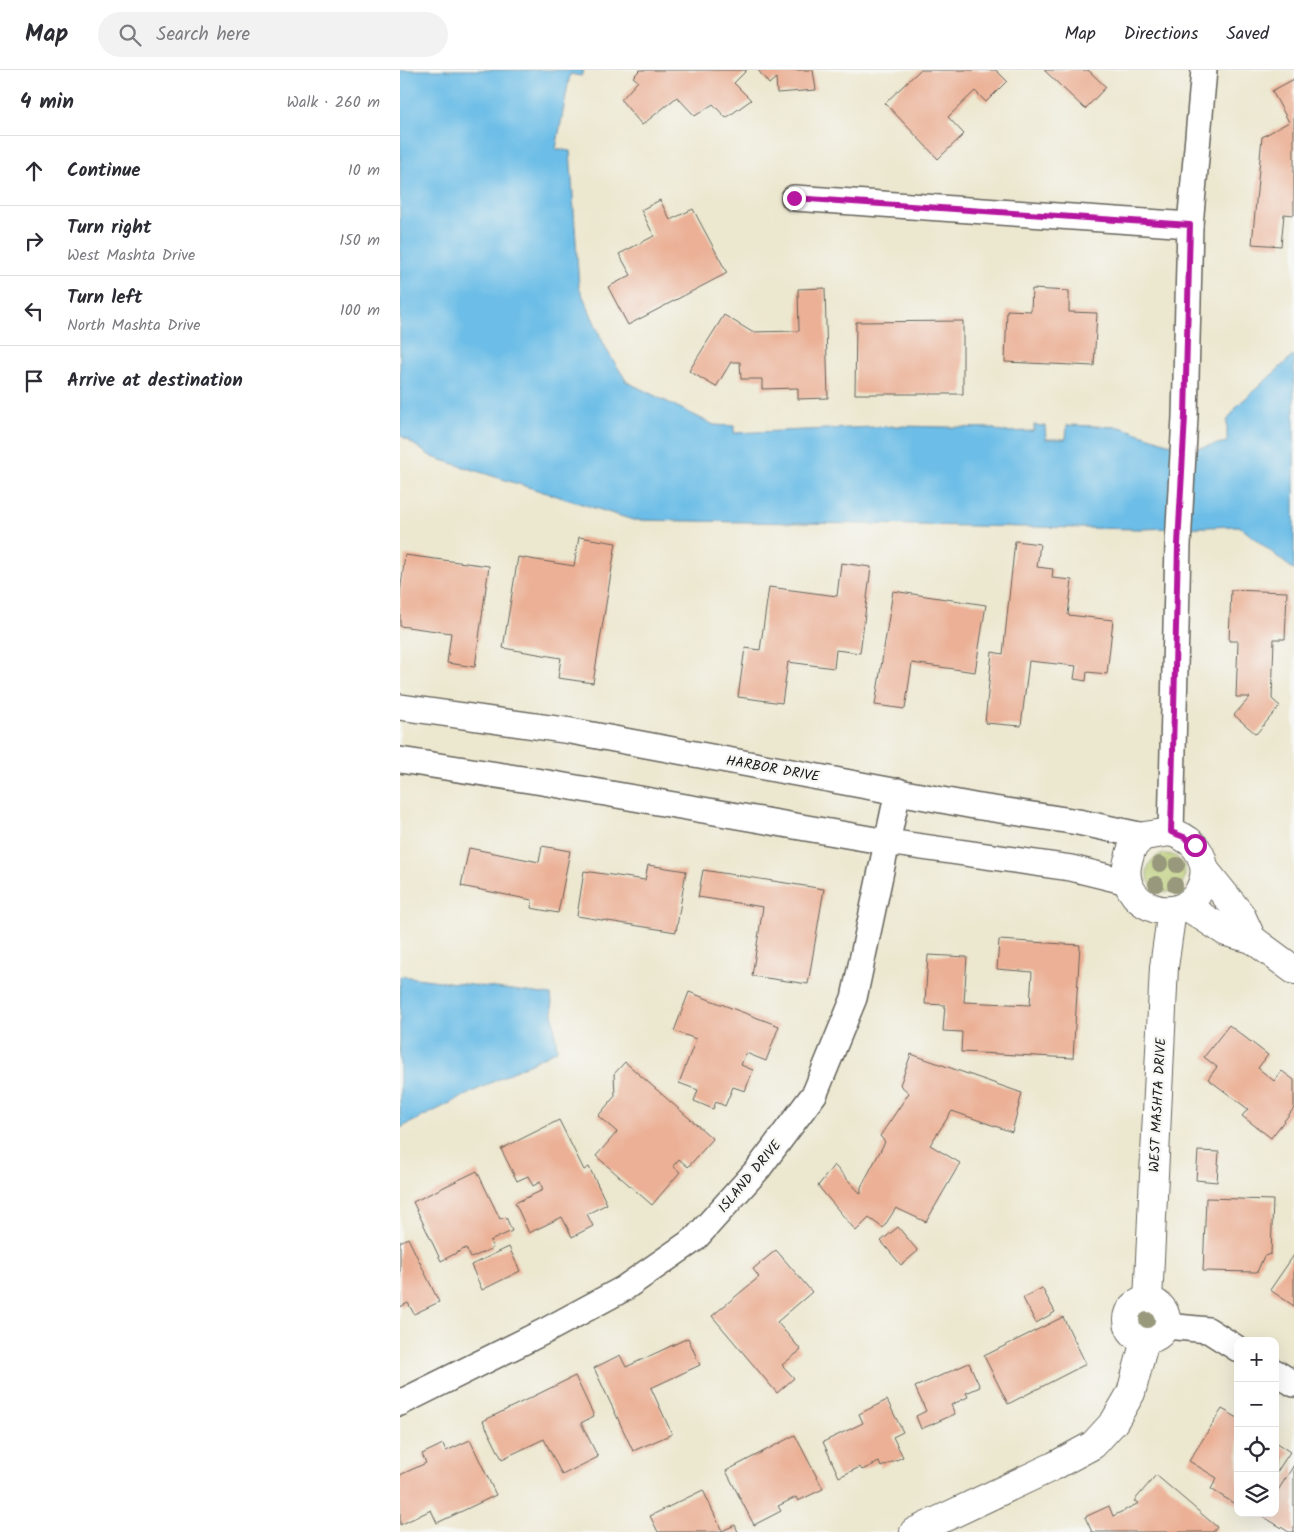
<!DOCTYPE html>
<meta charset="utf-8">
<style>
body{margin:0;font-family:Kalam,sans-serif;background:#f2f2f3;color:#2b2b33}
.controls{position:absolute;right:15px;bottom:15px;display:grid;overflow:hidden;border-radius:10px;box-shadow:0 5px 20px #0002}
.controls button{width:45px;height:45px;display:grid;place-items:center;padding:0;border:0;border-bottom:1px solid #e1e1e2;background:#fff;color:#2b2b33;font:25px sans-serif}
.stop{position:absolute;width:15px;height:15px;margin:-11px;border:4px solid #b5179e;border-radius:50%;background:#fff}
.stop.end{background:#b5179e;border-color:#fff;box-shadow:0 1px 5px #0008}
.list{margin:0;padding:0;list-style:none}
h2{display:flex;justify-content:space-between;align-items:center;height:65px;margin:0;padding:0 20px;font-size:21px}
h2 small{font-size:16px;font-weight:400;color:#7c7c81}
.list li{display:grid;grid-template-columns:32px 1fr auto;gap:15px;align-items:center;box-sizing:border-box;height:70px;padding:0 20px;border-top:1px solid #e1e1e2}
.list b{display:block;font-size:19px;white-space:nowrap}
.list p{margin:0;font-size:16px;white-space:nowrap;color:#7c7c81}
.list em{font-size:16px;font-style:normal;color:#7c7c81}
.icon{flex:none;width:28px;height:28px;fill:none;stroke:currentColor;stroke-width:2;stroke-linecap:round;stroke-linejoin:round}
.map{position:relative;flex:none;width:894px;height:1462px;overflow:hidden}
header{display:flex;align-items:center;gap:30px;box-sizing:border-box;height:70px;padding:0 25px;background:#fff;border-bottom:1px solid #e1e1e2}
header strong{font-size:24px}
nav{display:flex;gap:28px;margin-inline-start:auto;font-size:18px}
.search{width:350px;height:45px;background:#f2f2f3;display:flex;align-items:center;gap:12px;box-sizing:border-box;padding:0 18px;border-radius:28px;color:#7c7c81;font-size:19px}
main{display:flex}
aside{flex:1;background:#fff}
.map>svg:first-child{display:block}
</style>
<header>
<strong>Map</strong>
<div class="search"><svg class="icon" aria-label="search" viewBox="0 0 24 24"><circle cx="10" cy="10" r="6"/><path d="M15 15l6 6"/></svg>Search here</div>
<nav><a>Map</a><a>Directions</a><a>Saved</a></nav>
</header>
<main>
<aside>
<h2>4 min<small>Walk · 260 m</small></h2>
<ul class="list">
<li><svg class="icon" aria-label="ahead" viewBox="0 0 24 24"><path d="M12 20V5M6 11l6-6 6 6"/></svg><div><b>Continue</b></div><em>10 m</em></li>
<li><svg class="icon" aria-label="right" viewBox="0 0 24 24"><path d="M7 20v-9h11M14 6l5 5-5 5"/></svg><div><b>Turn right</b><p>West Mashta Drive</p></div><em>150 m</em></li>
<li><svg class="icon" aria-label="left" viewBox="0 0 24 24"><path d="M17 20v-9H6M10 6l-5 5 5 5"/></svg><div><b>Turn left</b><p>North Mashta Drive</p></div><em>100 m</em></li>
<li><svg class="icon" aria-label="arrive" viewBox="0 0 24 24"><path d="M6 21V4h12l-3 4 3 4H6"/></svg><div><b>Arrive at destination</b></div></li>
</ul>
</aside>
<div class="map">
<svg width="894" height="1462" viewBox="0 0 894 1462">
<rect width="100%" height="100%" fill="#f6f6f2"/>
<filter id="ink" filterUnits="userSpaceOnUse"><feTurbulence type="fractalNoise" baseFrequency=".02" numOctaves="2"/><feDisplacementMap in="SourceGraphic" scale="10" xChannelSelector="R" yChannelSelector="G"/><feConvolveMatrix kernelMatrix="1 2 1 2 8 2 1 2 1" color-interpolation-filters="sRGB"/></filter>
<filter id="wash" filterUnits="userSpaceOnUse"><feTurbulence type="fractalNoise" baseFrequency=".0096" numOctaves="4" result="noise"/><feDisplacementMap in="SourceGraphic" scale="20" xChannelSelector="R" yChannelSelector="G"/><feGaussianBlur stdDeviation="1.12" result="paint"/><feColorMatrix in="noise" values="0 0 0 0 0 0 0 0 0 0 0 0 0 0 0 0 0 1.4 0 .05"/><feComposite in="paint" operator="in"/></filter>
<g filter="url(#wash)">
<rect width="100%" height="100%" fill="#ece7cf"/>
<circle fill="#b5c86c" stroke="#687244" cx="766" cy="803" r="19"/>
<g fill="#6cbde7" stroke="#446c82">
<path d="M0,0h184l-3,6 -11,-2 -14,75 14,2 9,136 27,62 21,33 87,43 20,1v7l164,-7 94,2 9,4 33,-1v-6l11,1 1,13h20l1,-14 53,2 68,23 39,-8v-21l11,-16 56,-50v215l-55,-44 -98,3 -508,-9 -201,-63 -32,-22z"/>
<path d="M0,906l151,19 6,55 -157,78z"/>
</g>
<g id="blocks">
<g fill="#ebb095">
<path d="M240,0h107l-13,13 17,17 -25,18 -13,-14 -18,12 -18,-19 -35,28 -21,-25 17,-19 -5,-4z"/>
<path d="M358,0h55l3,20 -39,3 -1,-15 -7,6z"/>
<path d="M520,0h76l11,11 -21,21 -11,-11 -27,26 16,17 -26,25 -53,-56z"/>
<path d="M644,0h44l18,17 -21,22z"/>
<path d="M894,9v136l-10,-1 -3,32 -29,-2 10,-107 27,-15 -17,-31z"/>
<path d="M260,130l10,20 23,-11 34,64 -99,52 -20,-38 23,-12 -12,-21 35,-18 -13,-26z"/>
<path d="M425,218l3,110 -30,1v-11l-36,1v-10h-21l-1,-17h-9l-15,25 -27,-16 35,-56 28,17 47,-1 -1,-42z"/>
<path d="M632,219l37,2v21l28,1 -3,53 -89,-4 2,-52 24,1z"/>
<path d="M563,251v73h-108l1,-72z"/>
<path d="M179,467l37,6 -23,140 -35,-5 3,-20 -58,-10 15,-91 56,9z"/>
<path d="M615,471l25,3 -3,23 16,2 -1,9 20,2 -4,35 45,5 -6,54 -20,-2 -1,9 -12,-2 2,-13 -47,-5 -8,65 -36,-3 7,-71 11,2z"/>
<path d="M5,485l84,11 -14,101 -28,-4 4,-30 -51,-7v-33z"/>
<path d="M441,493l30,4 -11,86 -24,-3 -2,18 -46,-6 -6,41 -44,-6 7,-49 15,2 9,-63 68,9z"/>
<path d="M831,520l56,2 -2,47h-11l-2,60 8,7 -24,28 -22,-19 16,-18h-14l2,-56h-9z"/>
<path d="M493,521l93,14 -11,67 -63,-9 -7,46 -30,-4z"/>
<path d="M142,776l28,5 -12,62 -27,-5 1,-8 -71,-14 8,-38 70,14z"/>
<path d="M248,795l38,6 -10,61 -99,-16 7,-45 61,9z"/>
<path d="M303,800l121,19 -16,95 -56,-8 11,-69 -65,-10z"/>
<path d="M599,870l81,5 -7,113 -112,-6 1,-20 -19,-1 2,-26 -20,-1 3,-49 39,2 -3,45 66,3 2,-33 -35,-3z"/>
<path d="M289,922l90,34 -13,35 -20,-8 -5,12 12,5 -8,21 -12,-4 -8,19 -9,-4 -3,7 -19,-8 4,-11 -19,-7 17,-44 -22,-8z"/>
<path d="M829,955l39,30 -10,13 16,13 8,-10 12,9v28l-23,30 -29,-22 6,-7 -40,-30 9,-12 -13,-10z"/>
<path d="M511,984l111,39 -10,39 -60,-21 -22,34 30,18 -34,59 -30,-14 -13,20 -14,-10 -13,13 -38,-45 16,-21 27,29v-7l24,-45 -5,-6 29,-43 -9,-8z"/>
<path d="M225,992l88,77 -25,28 -9,-8 -6,7 7,6 -28,33 -56,-49 21,-24 -19,-16 17,-20 -1,-22z"/>
<path d="M159,1050l25,50 5,-3 18,37 -20,10 6,12 -21,11 -10,-20 -33,16 -14,-30 28,-13 -3,-8 -7,4 -5,-10 -11,5 -16,-32z"/>
<path d="M798,1081l21,1 -2,30 -21,-2z"/>
<path d="M77,1101l23,48 6,-2 6,14 -22,10 3,7 -22,10 -5,-10 -25,13 -28,-59z"/>
<path d="M806,1128l67,2 -2,54 -7,2 -7,16 -54,-1z"/>
<path d="M498,1157l20,24 -17,14 -20,-24z"/>
<path d="M8,1168l31,64 -25,12 -6,-11 -8,4v-65z"/>
<path d="M109,1177l11,24 -38,19 -11,-25z"/>
<path d="M376,1180l36,42 -35,30 24,28 -19,15 12,13 -17,15 -65,-77 47,-39 -6,-8z"/>
<path d="M894,1185v51l-24,-16z"/>
<path d="M642,1218l13,24 -19,11 -13,-25z"/>
<path d="M663,1247l23,47 -78,40 -24,-48z"/>
<path d="M288,1268l12,27 -49,23 21,46 -39,17 -39,-83 26,-13 6,12z"/>
<path d="M569,1293l11,24 -14,6 2,4 -17,8 4,9 -34,15 -5,-13 10,-5 -11,-24z"/>
<path d="M175,1306l19,40 -13,7 17,34 -36,18 -18,-36 -42,20 -19,-38z"/>
<path d="M487,1330l16,32 -10,5 10,20 -22,10 -2,-5 -17,8 -2,-3 -21,10 -16,-35 40,-19 -4,-9z"/>
<path d="M822,1339l16,9v88l-27,-17 6,-11 -28,-17z"/>
<path d="M395,1365l28,54 -25,12 -2,-4 -18,9 3,5 -27,14 -28,-54z"/>
<path d="M70,1370l26,55 -59,28 -6,-13 -31,15v-50l26,-12 -4,-9 21,-10 3,7z"/>
<path d="M875,1372l15,10 -15,23z"/>
<path d="M894,1395v67h-5l-27,-16 2,-3h11v-18z"/>
<path d="M756,1405l61,52 -4,5h-121l-7,-15 24,-11 4,10 26,-13 -5,-2z"/>
<path d="M303,1420l19,41 13,-6 3,7h-80l-8,-16z"/>
</g>
</g>
</g>
<g filter="url(#ink)">
<use href="#blocks" fill-opacity="0" stroke="#65635b" stroke-width="1"/>
<g fill="none" stroke-linecap="round" stroke-linejoin="round">
<defs>
<g id="minor">
<path d="M394,128l396,27"/>
<path d="M0,637l171,24 403,75 104,16 66,14"/>
<path d="M0,690l142,22 345,60 184,26 57,14"/>
<path d="M771,762l7,-287 7,-128 5,-192 14,-155"/>
<path d="M766,1256l42,4 30,19"/>
<path d="M875,1302l19,12"/>
<path d="M0,1333l147,-73 76,-41 72,-50 63,-70 57,-76 39,-95 44,-207"/>
</g>
<g id="tertiary">
<path d="M771,762c18,6 29,15 33,34 2,9 -1,17 -5,25 -21,39 -83,14 -71,-30 2,-4 2,-10 5,-14 3,-4 7,-8 11,-11z"/>
<path d="M805,800l36,45 11,24"/>
<path d="M786,836l40,26 26,7 42,31"/>
<circle cx="747" cy="1250" r="19"/>
<path d="M748,1231l16,-334 8,-57"/>
<path d="M514,1462l140,-66 39,-21 21,-23 17,-29 14,-53"/>
</g>
</defs>
<use href="#minor" stroke="#65635b" stroke-width="28"/>
<use href="#tertiary" stroke="#65635b" stroke-width="30"/>
<use href="#minor" stroke="#fff" stroke-width="25"/>
<use href="#tertiary" stroke="#fff" stroke-width="28"/>
</g>
<g fill="#97987c">
<circle cx="760" cy="794" r="8"/>
<circle cx="777" cy="795" r="8"/>
<circle cx="756" cy="814" r="8"/>
<circle cx="775" cy="815" r="8"/>
<circle cx="747" cy="1250" r="8"/>
</g>
</g>
<g fill="none" stroke-linecap="round" stroke-linejoin="round" filter="url(#ink)">
<path stroke="#b5179e" stroke-width="6" d="M394,128l396,27 -5,191 -7,129 -7,287 13,5 11,8"/>
</g>
<g text-anchor="middle" stroke-width="4.5" stroke-linejoin="round" paint-order="stroke">
<g font-size="14" fill="#1c1c1c" stroke="#f6f6f2">
<text transform="translate(373 698) rotate(10)" y="5">HARBOR DRIVE</text>
<text transform="translate(757 1035) rotate(-87)" y="5">WEST MASHTA DRIVE</text>
<text transform="translate(349 1106) rotate(-50)" y="5">ISLAND DRIVE</text>
</g>
</g>
</svg>
<div class="controls">
<button>+</button>
<button>−</button>
<button><svg class="icon" aria-label="locate" viewBox="0 0 24 24"><circle cx="12" cy="12" r="6"/><path d="M12 2v4M12 18v4M2 12h4M18 12h4"/></svg></button>
<button><svg class="icon" aria-label="layers" viewBox="0 0 24 24"><path d="M12 4l9 5-9 5-9-5zM3 14l9 5 9-5"/></svg></button>
</div>
<div class="stop" style="left:795px;top:775px"></div>
<div class="stop end" style="left:394px;top:128px"></div>
</div>
</main>
